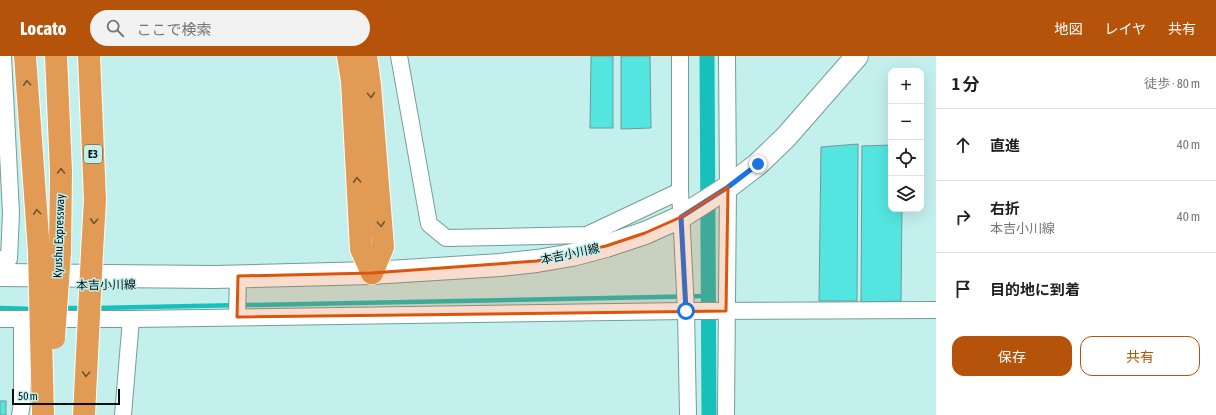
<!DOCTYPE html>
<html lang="ja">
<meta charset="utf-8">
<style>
body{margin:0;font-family:"Asap Condensed","Noto Sans JP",sans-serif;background:#f2f2f2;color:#202124}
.controls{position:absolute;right:12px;top:12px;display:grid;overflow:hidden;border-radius:8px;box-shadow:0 4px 16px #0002}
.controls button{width:36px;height:36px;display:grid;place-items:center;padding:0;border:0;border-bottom:1px solid #e0e0e0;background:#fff;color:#202124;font:20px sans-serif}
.scale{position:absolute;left:12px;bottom:10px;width:108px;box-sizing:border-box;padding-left:4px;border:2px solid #021110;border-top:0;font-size:11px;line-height:14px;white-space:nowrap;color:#021110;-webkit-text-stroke:3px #c3efed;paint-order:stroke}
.stop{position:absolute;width:12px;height:12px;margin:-9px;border:3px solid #1a73e8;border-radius:50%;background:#fff}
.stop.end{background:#1a73e8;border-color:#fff;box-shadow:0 1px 4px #0008}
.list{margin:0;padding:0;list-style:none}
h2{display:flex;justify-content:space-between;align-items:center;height:52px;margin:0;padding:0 16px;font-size:17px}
h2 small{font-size:13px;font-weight:400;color:#757577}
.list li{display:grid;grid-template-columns:26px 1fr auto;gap:12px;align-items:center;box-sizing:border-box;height:72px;padding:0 16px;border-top:1px solid #e0e0e0}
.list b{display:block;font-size:15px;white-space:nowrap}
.list p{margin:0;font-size:13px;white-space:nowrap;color:#757577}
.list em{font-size:13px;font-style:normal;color:#757577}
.actions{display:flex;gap:8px;padding:12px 16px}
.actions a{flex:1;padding:9px 0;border:1px solid #b45309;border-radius:12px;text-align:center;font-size:14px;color:#b45309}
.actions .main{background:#b45309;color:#fff}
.icon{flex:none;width:22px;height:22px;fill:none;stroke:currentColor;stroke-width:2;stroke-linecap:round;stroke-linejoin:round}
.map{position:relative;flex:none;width:936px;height:359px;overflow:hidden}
header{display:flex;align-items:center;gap:24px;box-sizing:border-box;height:56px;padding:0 20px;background:#b45309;color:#fff}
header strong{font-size:19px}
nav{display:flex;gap:22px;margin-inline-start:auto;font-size:14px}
.search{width:280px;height:36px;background:#f2f2f2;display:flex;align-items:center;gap:10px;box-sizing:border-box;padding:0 14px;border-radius:22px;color:#757577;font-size:15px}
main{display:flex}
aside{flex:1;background:#fff}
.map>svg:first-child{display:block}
</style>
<header>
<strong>Locato</strong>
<div class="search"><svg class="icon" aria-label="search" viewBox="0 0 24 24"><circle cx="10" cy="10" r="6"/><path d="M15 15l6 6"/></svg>ここで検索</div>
<nav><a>地図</a><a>レイヤ</a><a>共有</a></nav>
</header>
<main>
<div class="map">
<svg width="936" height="359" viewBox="0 0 936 359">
<rect width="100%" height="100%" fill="#c3efed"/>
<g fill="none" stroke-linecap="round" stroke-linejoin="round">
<g stroke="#17c0bb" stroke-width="4.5">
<path d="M0,252l34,1"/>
<path d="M62,252h22"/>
<path d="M96,252l612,-12"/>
</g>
<path stroke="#17c0bb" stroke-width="15" d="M707,0l2,359"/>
</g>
<g fill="#54e5e0" stroke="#709a97">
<path d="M591,0h22v72h-23z"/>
<path d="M621,0h29l1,72 -30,1z"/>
<path d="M858,88l-1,157h-38l2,-154z"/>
<path d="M891,89v64h11l-1,92 -40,1 1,-156z"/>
<rect x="0" y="345" width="6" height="14"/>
</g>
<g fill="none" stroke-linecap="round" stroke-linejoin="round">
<defs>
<g id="street">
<path d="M399,0l30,168 17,14 141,-3 93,-44"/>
<path d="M680,0v135l6,120 2,104"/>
<path d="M0,203h9l2,-46 -8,-157"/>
<path d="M237,261l1,-41"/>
<path d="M0,263h22v84l-2,12"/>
<path d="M22,263h109l555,-8 250,-1"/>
<path d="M123,359l8,-96"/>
<path d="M726,359l2,-228 -1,-131"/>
</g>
<path id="secondary" d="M0,219l214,2 158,-4 128,-8 37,-4 35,-6 34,-9 39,-13 36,-16 47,-30 30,-23 28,-27 71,-81"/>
<g id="highway">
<path d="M25,0l14,195"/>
<path d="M56,0l5,115 -1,81"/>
<path d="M89,0l6,144 -3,52"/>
<path d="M348,0l4,25 9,168 11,24"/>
<path d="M366,0l4,29 13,162 -11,26"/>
<path d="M41,280l2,79"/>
<path d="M84,359l4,-80"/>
</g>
</defs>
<use href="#street" stroke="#739d9a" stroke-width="18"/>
<use href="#secondary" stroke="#739d9a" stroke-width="24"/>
<use href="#highway" stroke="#fff" stroke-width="24"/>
<use href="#street" stroke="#fff" stroke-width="16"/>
<use href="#secondary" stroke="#fff" stroke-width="22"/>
<use href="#highway" stroke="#e29b54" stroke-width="22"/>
<defs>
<g id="highway-bridge">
<path d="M39,195l2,85"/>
<path d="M88,279l4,-83"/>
<path d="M54,282l6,-86"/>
</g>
</defs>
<use href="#highway-bridge" stroke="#fff" stroke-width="24" stroke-linecap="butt"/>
<use href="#highway-bridge" stroke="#e29b54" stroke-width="22"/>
</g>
<defs><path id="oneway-chevron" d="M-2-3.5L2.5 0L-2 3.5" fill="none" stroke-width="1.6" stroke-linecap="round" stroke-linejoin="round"/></defs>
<g stroke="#725632">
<use href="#oneway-chevron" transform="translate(27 27) rotate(-94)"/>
<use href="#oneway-chevron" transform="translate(371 39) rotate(85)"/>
<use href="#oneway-chevron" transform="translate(61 115) rotate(-91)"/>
<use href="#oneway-chevron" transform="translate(357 124) rotate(-93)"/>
<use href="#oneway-chevron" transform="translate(37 156) rotate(-94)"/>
<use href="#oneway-chevron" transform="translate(94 165) rotate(93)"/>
<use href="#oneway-chevron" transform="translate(381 168) rotate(85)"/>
<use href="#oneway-chevron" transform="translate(86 318) rotate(93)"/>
</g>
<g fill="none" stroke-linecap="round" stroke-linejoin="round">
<path stroke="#1a73e8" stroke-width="5" d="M686,255l-5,-94 47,-30 30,-23"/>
</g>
<path fill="#dc550c" fill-opacity="0.2" stroke="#dc550c" stroke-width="3" stroke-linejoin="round" d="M728,131l-2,124 -489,6 1,-41 134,-3 165,-12 69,-15 39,-13 36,-16z"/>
<g text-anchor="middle" stroke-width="3" stroke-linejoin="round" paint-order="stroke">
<rect fill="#c3efed" stroke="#3c5452" stroke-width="1" x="84" y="89" width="18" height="18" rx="3"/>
<g font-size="11" font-weight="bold" fill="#021110">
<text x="93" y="102">E3</text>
</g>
<g font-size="12" fill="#021110" stroke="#c3efed">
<text transform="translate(59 180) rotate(-88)" y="4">Kyushu Expressway</text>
<text transform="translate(570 198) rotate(-12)" y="4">本吉小川線</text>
<text transform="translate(106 229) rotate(-1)" y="4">本吉小川線</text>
</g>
</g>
</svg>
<div class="controls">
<button>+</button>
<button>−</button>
<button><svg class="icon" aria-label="locate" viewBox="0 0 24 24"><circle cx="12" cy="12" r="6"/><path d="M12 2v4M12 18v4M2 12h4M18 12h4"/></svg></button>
<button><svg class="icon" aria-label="layers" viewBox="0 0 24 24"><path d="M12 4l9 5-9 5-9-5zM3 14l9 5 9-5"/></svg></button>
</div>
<div class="scale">50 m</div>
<div class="stop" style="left:686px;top:255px"></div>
<div class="stop end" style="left:758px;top:108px"></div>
</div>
<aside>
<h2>1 分<small>徒歩 · 80 m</small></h2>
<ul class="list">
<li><svg class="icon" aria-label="ahead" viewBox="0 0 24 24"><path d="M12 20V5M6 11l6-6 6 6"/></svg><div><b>直進</b></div><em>40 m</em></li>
<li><svg class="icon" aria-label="right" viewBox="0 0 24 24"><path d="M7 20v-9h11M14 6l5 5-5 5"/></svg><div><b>右折</b><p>本吉小川線</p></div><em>40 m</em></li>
<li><svg class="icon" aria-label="arrive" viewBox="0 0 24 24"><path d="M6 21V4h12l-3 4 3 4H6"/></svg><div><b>目的地に到着</b></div></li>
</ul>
<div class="actions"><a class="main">保存</a><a>共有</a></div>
</aside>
</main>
